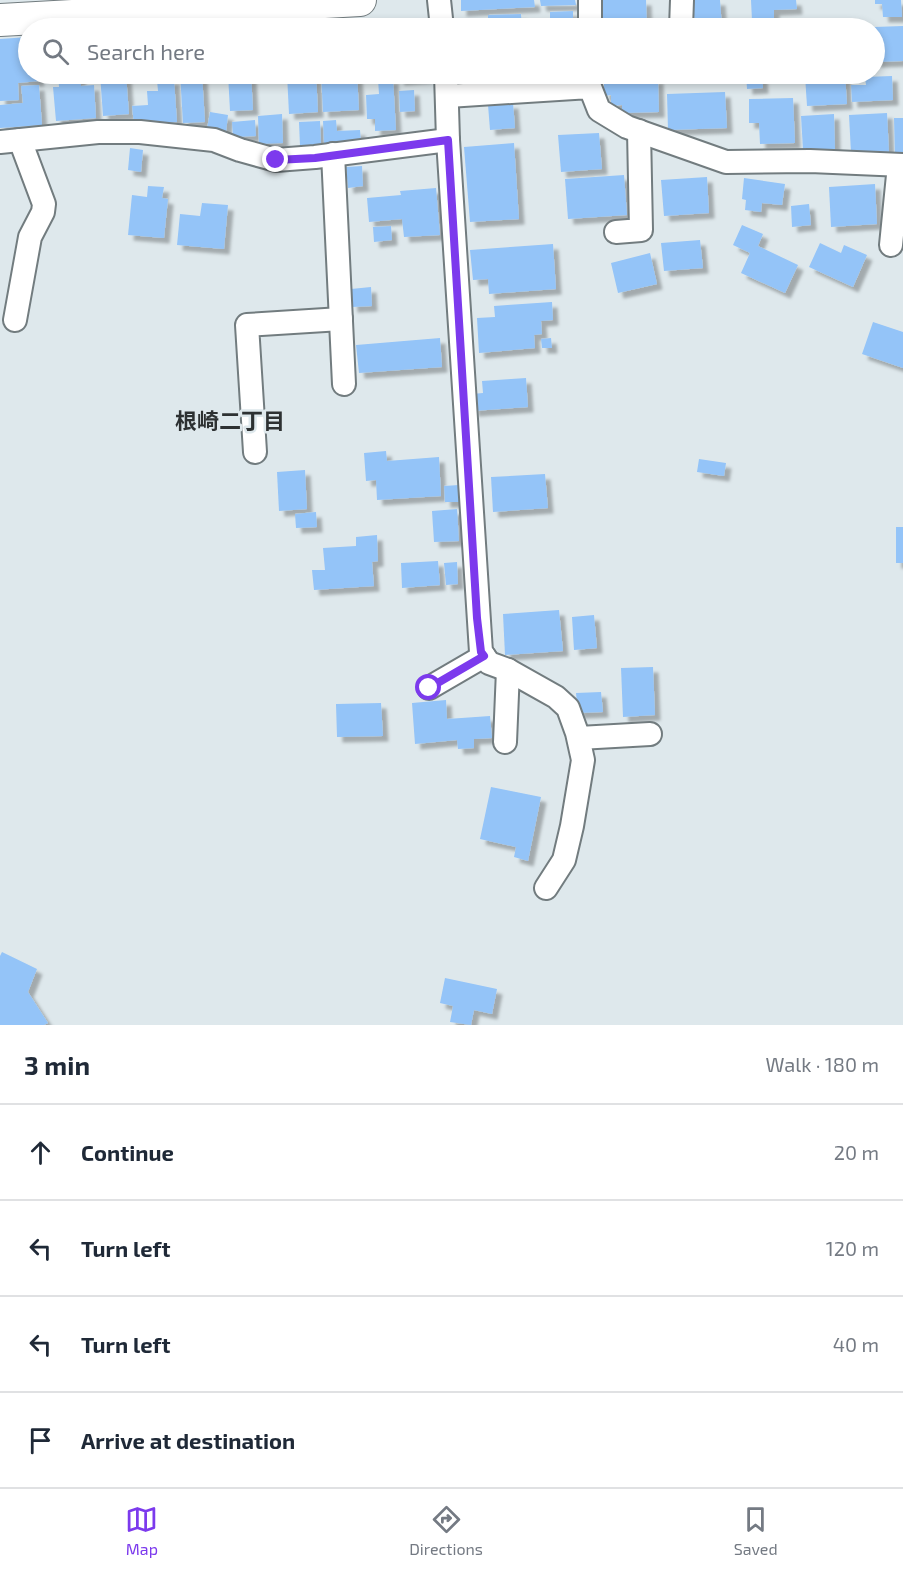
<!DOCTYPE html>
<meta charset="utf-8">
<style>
body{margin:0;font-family:"Exo 2","Noto Sans JP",sans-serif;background:#f6f6f7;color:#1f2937}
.stop{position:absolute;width:18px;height:18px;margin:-14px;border:4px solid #7c3aed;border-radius:50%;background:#fff}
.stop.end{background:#7c3aed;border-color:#fff;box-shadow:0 2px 6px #0008}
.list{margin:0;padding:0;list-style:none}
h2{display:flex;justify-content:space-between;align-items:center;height:78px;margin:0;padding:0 24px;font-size:26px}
h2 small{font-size:20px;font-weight:400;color:#747a83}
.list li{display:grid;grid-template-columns:39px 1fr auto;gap:18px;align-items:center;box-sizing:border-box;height:96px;padding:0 24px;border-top:2px solid #e0e1e3}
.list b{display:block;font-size:22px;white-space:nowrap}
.list em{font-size:20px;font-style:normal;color:#747a83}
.icon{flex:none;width:33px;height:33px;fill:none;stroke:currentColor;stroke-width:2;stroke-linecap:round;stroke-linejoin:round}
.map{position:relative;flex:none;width:903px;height:1025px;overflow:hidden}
.search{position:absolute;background:#fff;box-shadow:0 3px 9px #0003;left:18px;right:18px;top:18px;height:66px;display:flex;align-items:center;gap:15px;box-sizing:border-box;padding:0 21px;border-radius:33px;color:#747a83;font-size:22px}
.sheet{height:462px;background:#fff}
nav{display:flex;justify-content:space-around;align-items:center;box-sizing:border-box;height:84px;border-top:2px solid #e0e1e3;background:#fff;font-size:16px;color:#747a83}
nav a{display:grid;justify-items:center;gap:3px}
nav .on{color:#7c3aed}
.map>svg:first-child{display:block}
</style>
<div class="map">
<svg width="903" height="1025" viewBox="0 0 903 1025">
<defs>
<filter id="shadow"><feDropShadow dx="5.5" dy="5.5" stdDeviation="1.5" flood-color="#0004"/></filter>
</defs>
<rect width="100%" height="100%" fill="#dee8ec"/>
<g fill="#94c4f8" filter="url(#shadow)">
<path d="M461,0h73l1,7 -74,4z"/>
<path d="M540,0h35l1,5 -35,1z"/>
<path d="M601,0h45l1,28h-44z"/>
<path d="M693,0h27l2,28h-27z"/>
<path d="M751,0h45l1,9 -23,1v10l-22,1z"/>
<path d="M875,0h26l1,17h-19l-1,-13h-7z"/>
<path d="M573,11v17h-41v-6l18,-1v-9z"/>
<path d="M521,14l1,14h-34v-13z"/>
<path d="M482,22v6h-28v-5z"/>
<path d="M903,26v35l-28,1 -1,-35z"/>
<path d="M28,37v37h10l1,7 -21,2 1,17 -19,1v-62z"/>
<path d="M58,74h22l1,12 13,-1 2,33 -40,3 -3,-34h6z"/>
<path d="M100,74h26l3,40 -26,2z"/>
<path d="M180,74h22l3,48 -22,1z"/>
<path d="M228,74h23l2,36 -23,1z"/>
<path d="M287,74h29l2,38 -29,2z"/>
<path d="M321,74h36l2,36 -36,2z"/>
<path d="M398,74h29v4l-28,2z"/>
<path d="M455,74h29l1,4 -30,2z"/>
<path d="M490,74h24v3l-23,2z"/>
<path d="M746,74h16l1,14 -16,1z"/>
<path d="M845,75l2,29 -40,2 -2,-30z"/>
<path d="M892,76l1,24 -41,2 -1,-17h15l-1,-8z"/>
<path d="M393,78l3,52 -21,1v-12h-8l-1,-24 13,-1 -1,-15z"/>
<path d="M658,78l1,34 -37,1v-8l-11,1v-11l-7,1v-15z"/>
<path d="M174,79l3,43 -43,3 -2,-19 16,-1 -1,-14h11l-1,-11z"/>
<path d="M39,85l3,40 -42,3v-23l23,-2 -2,-17z"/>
<path d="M414,90l1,21 -15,1 -1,-21z"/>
<path d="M725,92l2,36 -59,2 -1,-36z"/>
<path d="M793,98l2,45 -35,1 -1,-21h-10v-24z"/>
<path d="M513,103l2,25 -25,2 -2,-25z"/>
<path d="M210,112l18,3 -2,17 -19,-3z"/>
<path d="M887,113l2,39 -38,1 -2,-38z"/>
<path d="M282,114l1,29 -24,1 -1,-28z"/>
<path d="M834,114l1,35 -32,1 -2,-34z"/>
<path d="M894,118h9v40h-8z"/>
<path d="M255,120l1,16 -23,1 -1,-15z"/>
<path d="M336,120l1,11 23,-1 1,12 -37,1 -1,-22z"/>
<path d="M320,121l1,24 -21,1 -1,-24z"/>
<path d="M599,133l3,36 -41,3 -3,-37z"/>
<path d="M514,143l5,76 -49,3 -6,-75z"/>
<path d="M130,148l13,2 -2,22 -13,-2z"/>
<path d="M362,166l1,20 -15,2 -2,-21z"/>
<path d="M624,175l3,40 -59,4 -3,-40z"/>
<path d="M707,177l2,36 -45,3 -3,-36z"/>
<path d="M744,178l41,6 -3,21 -20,-2 -1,9 -16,-2 1,-10 -4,-1z"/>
<path d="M875,184l2,40 -46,3 -2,-40z"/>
<path d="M148,186l16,1 -2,11 6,1 -4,39 -36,-3 4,-40 15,2z"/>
<path d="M436,188l4,47 -36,2 -2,-18 -33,3 -2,-24 34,-3 -1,-4z"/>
<path d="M202,203l26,2 -4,44 -47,-4 3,-31 20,2z"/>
<path d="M809,204l2,21 -19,2 -1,-21z"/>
<path d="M742,225l21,9 -5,12 40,19 -13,28 -44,-20 9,-20 -17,-8z"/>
<path d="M391,226l1,14 -18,2 -1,-15z"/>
<path d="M700,240l3,28 -39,3 -3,-28z"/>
<path d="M820,243l21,10 3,-8 23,10 -14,32 -44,-20z"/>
<path d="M553,244l3,45 -67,5 -1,-15 -15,1 -3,-30z"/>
<path d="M650,253l7,31 -39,9 -7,-30z"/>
<path d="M371,287l1,19 -20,1 -1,-18z"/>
<path d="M552,302l1,18 -12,1 1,13 -8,1 1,13 -56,5 -2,-35 18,-1 -1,-11z"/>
<path d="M873,322l30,10v36l-41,-14z"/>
<path d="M440,338l2,29 -83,6 -3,-28z"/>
<path d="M551,338l1,10h-10l-1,-9z"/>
<path d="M526,378l2,29 -55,4 -1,-17 11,-1 -1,-12z"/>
<path d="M386,451l1,10 52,-4 2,39 -64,4 -1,-20 -10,1 -2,-28z"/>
<path d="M699,459l27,4 -2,13 -27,-4z"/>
<path d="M305,470l2,39 -28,2 -2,-39z"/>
<path d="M545,474l3,34 -55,4 -2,-35z"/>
<path d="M459,485l1,17h-15l-1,-16z"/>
<path d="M457,509l2,32 -25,1 -2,-31z"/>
<path d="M316,512l1,15 -21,1 -1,-14z"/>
<rect x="896" y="527" width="7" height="36"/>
<path d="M377,535l1,26 -6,1 2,24 -60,4 -2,-20h13l-2,-22 33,-2v-9z"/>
<path d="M438,561l2,24 -38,3 -1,-25z"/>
<path d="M457,562l1,22 -12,1 -2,-22z"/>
<path d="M559,610l4,41 -58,4 -2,-41z"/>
<path d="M594,615l3,33 -23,2 -2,-33z"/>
<path d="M653,667l2,48 -32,2 -2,-49z"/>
<path d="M601,692l2,20 -25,1 -2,-20z"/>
<path d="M446,700l1,19 43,-3 2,22 -18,1v9l-16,1 -1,-9 -42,4 -3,-41z"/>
<path d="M381,703l2,33 -46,1 -1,-33z"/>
<path d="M491,787l50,10 -13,64 -14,-4 2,-10 -36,-8z"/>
<path d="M2,952l35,17 -9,23 20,31 -4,2h-44v-69z"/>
<path d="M445,978l52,11 -5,25 -18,-4 -3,15 -21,-3 3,-16 -13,-3z"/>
</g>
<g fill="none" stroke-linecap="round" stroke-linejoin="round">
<defs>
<g id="street">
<path d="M439,0l3,28"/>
<path d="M590,0v28"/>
<path d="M681,28l1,-28"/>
<path d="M446,74l2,66 33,512 8,11 19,7 48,27 12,11 9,25 6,27 -11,66 -8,34 -18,28"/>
<path d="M448,96l142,-9 9,23 28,17 99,35 84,-1 93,4"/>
<path d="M0,142l98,-10h42l74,8 26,10 36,10 39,-3 133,-17"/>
<path d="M333,154l11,230"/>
<path d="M616,232l25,-2 -2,-99"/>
<path d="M891,245l8,-80"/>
<path d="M15,320l15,-83 13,-25 1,-8 -24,-64"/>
<path d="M255,452l-8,-127 94,-6"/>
<path d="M429,688l55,-32"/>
<path d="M579,738l71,-4"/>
<path d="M505,742l3,-72"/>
</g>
<path id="secondary" d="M0,20l360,-20"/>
</defs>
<use href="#street" stroke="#727c7f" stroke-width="26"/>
<use href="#secondary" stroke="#727c7f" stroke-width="34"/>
<use href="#street" stroke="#fff" stroke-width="22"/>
<use href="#secondary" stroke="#fff" stroke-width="32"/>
</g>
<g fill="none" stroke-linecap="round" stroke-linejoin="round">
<path stroke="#7c3aed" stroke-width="8" d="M276,160l39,-2 133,-18 29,478 4,34 3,4 -55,32"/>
</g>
<g text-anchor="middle" stroke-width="5" stroke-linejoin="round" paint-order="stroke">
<g font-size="22" font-weight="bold" fill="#2d3132" stroke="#dee8ec">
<text x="230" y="429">根崎二丁目</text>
</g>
</g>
</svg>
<div class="stop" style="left:429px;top:688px"></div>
<div class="stop end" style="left:276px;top:160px"></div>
<div class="search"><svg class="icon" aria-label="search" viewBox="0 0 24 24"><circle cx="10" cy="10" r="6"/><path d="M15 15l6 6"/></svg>Search here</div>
</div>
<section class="sheet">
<h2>3 min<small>Walk · 180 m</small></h2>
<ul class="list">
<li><svg class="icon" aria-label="ahead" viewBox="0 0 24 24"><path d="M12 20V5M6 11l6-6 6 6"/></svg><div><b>Continue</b></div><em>20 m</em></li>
<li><svg class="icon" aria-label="left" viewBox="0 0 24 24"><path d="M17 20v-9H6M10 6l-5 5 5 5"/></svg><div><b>Turn left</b></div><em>120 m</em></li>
<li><svg class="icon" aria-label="left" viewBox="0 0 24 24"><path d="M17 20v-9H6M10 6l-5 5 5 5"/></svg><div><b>Turn left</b></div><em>40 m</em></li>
<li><svg class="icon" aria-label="arrive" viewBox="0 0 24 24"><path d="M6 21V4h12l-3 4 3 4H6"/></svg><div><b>Arrive at destination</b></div></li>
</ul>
</section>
<nav>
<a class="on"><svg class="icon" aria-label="map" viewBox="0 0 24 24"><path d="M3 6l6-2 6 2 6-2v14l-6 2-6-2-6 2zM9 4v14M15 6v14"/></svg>Map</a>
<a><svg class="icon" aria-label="directions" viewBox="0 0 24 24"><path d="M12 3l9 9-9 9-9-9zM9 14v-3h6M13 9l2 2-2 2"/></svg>Directions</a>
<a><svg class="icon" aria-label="saved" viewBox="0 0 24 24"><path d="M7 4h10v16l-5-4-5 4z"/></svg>Saved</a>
</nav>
